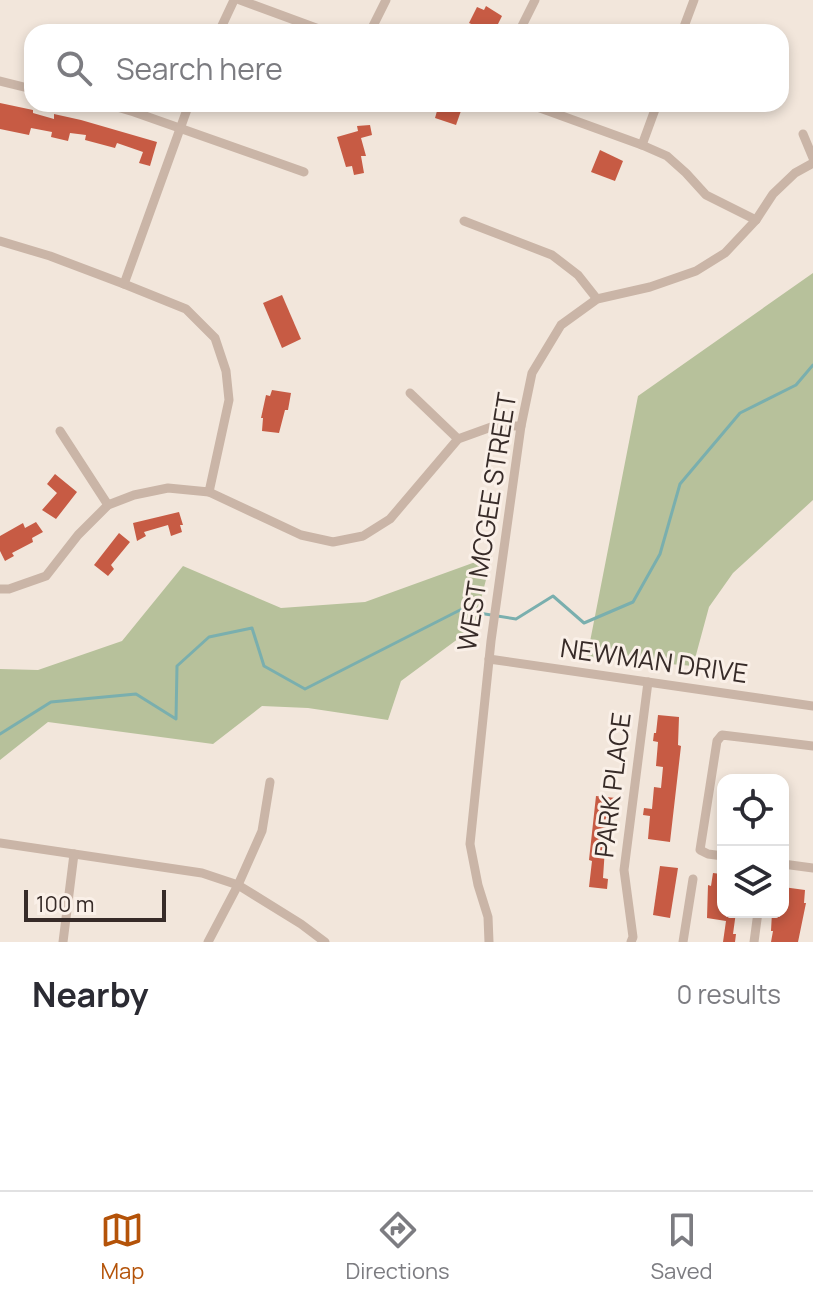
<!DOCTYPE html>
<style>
body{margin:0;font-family:Manrope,sans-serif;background:#f7f7f7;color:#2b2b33}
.controls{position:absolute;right:24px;bottom:24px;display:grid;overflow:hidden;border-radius:16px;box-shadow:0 4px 12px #0003}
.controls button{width:72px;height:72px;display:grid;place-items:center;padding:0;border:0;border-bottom:2px solid #e1e1e2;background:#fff;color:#2b2b33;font:40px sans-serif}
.scale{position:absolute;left:24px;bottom:20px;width:142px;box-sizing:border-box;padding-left:8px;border:4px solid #372b28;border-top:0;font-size:22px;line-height:28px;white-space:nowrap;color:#372b28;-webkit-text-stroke:6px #faf0e8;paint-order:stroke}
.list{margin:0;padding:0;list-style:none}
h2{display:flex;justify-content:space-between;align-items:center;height:104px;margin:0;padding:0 32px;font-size:34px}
h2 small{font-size:26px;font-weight:400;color:#7c7c81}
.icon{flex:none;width:44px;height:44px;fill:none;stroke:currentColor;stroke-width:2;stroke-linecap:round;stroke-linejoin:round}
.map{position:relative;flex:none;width:813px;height:942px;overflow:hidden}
.search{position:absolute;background:#fff;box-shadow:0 4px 12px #0003;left:24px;right:24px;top:24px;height:88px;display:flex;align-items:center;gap:20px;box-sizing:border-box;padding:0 28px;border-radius:24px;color:#7c7c81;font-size:30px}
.sheet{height:248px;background:#fff}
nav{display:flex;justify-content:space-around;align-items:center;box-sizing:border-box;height:112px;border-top:2px solid #e1e1e2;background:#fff;font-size:22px;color:#7c7c81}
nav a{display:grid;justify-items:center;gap:4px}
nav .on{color:#b45309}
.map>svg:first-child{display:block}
</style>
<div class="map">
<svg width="813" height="942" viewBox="0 0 813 942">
<rect width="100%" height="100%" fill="#f2e6db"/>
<g fill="#b7c19b">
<path d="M813,273v227l-80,73 -24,34 -16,59 -106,-9 51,-261z"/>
<path d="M492,556l-18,71 -73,54 -13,39 -80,-12 -46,-2 -49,38 -165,-22 -48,38v-91l38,1 84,-29 61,-75 98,42 84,-6z"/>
</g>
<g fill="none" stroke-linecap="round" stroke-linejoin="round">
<path stroke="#7aafae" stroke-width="3" d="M0,734l51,-32 85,-8 40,25 1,-53 32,-29 43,-9 12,38 41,23 155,-79 56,9 37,-23 31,27 49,-21 27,-48 20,-70 60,-71 56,-28 17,-20"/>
</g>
<g fill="#c75b44">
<path d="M486,6l16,10 -8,16h-21l3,-6 -7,-3 8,-16 7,3z"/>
<path d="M0,103l33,7v3l21,6v-5l27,6 76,22 -7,24 -11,-3 4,-11 -26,-9 -2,5 -30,-8 1,-5 -16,-2 -2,8 -17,-4 1,-5 -21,-4 -2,7 -29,-6z"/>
<path d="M439,104h13l10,4 -6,17 -21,-7z"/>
<path d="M370,125l2,10 -11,3 5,18h-5l3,17 -10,2 -2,-9 -6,1 -9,-30 21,-6 -1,-5z"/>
<path d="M600,150l23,11 -8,20 -24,-9z"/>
<path d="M282,295l19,44 -19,9 -19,-45z"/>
<path d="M272,390l19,3 -3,17h-3l-6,23 -17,-2 1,-13h-2l5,-23 4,1z"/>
<path d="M55,474l22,18 -21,27 -14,-9 15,-17 -10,-9z"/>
<path d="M179,512l4,13h-3l2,7 -11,4 -3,-11 -24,7 2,4 -9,5 -4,-18z"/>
<path d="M36,522l7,10 -11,6 1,4 -21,11 2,3 -9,5 -5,-10v-15l23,-13 2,5z"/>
<path d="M119,533l11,9 -19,23 3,4 -6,7 -14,-11z"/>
<path d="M658,715l21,2 -1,28 3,1 -11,96 -22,-3 2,-23 -7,-1 1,-7 8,1 2,-22 7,1 2,-21 -7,-1 2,-24 -5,-1 1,-8h2z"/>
<path d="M596,796l20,2 -3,20h-6l-4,60 5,1 -1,10 -18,-2 3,-26 -3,-1z"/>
<path d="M660,866l18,2 -8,50 -17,-3z"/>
<path d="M713,873l8,1 -1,3h3v35h13l-3,22h3l-1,8h-12l3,-21 -19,-3 1,-33 3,1z"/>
<path d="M783,887l22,3 -1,13h2l-8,39h-27l2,-11h-2l1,-19h11z"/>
</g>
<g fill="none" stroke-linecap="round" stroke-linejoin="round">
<g stroke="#cab5a7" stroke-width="9">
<path d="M240,0l87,32"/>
<path d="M219,32l15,-32"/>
<path d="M370,32l16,-32"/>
<path d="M519,32l16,-32"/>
<path d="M682,32l12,-32"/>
<path d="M0,81l32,8"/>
<path d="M107,104l27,8 170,60"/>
<path d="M529,104l113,41 25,11 19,17 20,22 50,25"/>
<path d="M803,134l10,24"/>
<path d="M642,145l15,-41"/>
<path d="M464,221l88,34 26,20 19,24"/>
<path d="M0,241l50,15 74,28 62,25 29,29 11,33 3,29 -20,92 -41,-4 -34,7 -26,10 -30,30 -32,41 -37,13h-9"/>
<path d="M124,284l65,-180"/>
<path d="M410,393l48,46"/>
<path d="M60,431l48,74"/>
<path d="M209,492l92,43 32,7 30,-6 27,-17 68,-80 36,-13h27"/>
<path d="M489,659l324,47"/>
<path d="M0,843l202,30 36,12 63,39 24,18"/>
<path d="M723,856l-15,-2 -8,-4 17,-109 5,-6 91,11"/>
<path d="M783,864l30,4"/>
<path d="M63,942l11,-88"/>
<path d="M208,942l30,-57 24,-54 8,-49"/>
<path d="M489,942l-1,-25 -10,-32 -8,-41 21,-203 30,-215 11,-53 29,-48 36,-26 53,-12 46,-16 29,-18 31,-33 17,-26 22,-21 18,-10"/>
<path d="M631,942l2,-5 -9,-67 24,-188"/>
<path d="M683,942l10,-63"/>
<path d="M754,942l4,-30"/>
</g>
</g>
<g text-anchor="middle" stroke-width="6" stroke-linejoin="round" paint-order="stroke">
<g font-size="26" fill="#372b28" stroke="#faf0e8">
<text transform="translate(487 522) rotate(-81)" y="9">WEST MCGEE STREET</text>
<text transform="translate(654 661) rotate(8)" y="9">NEWMAN DRIVE</text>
<text transform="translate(613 785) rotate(-83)" y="9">PARK PLACE</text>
</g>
</g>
</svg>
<div class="controls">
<button><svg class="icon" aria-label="locate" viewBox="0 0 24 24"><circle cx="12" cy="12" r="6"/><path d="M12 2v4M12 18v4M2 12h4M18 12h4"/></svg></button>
<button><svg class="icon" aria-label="layers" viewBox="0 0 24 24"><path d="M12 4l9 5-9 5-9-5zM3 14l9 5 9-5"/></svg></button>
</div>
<div class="scale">100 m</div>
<div class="search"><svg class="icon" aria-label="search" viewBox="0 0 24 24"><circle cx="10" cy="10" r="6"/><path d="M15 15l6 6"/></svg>Search here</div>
</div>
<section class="sheet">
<h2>Nearby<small>0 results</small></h2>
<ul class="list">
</ul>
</section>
<nav>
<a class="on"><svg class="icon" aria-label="map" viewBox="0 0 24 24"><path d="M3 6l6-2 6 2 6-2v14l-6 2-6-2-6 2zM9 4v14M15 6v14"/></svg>Map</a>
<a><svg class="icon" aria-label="directions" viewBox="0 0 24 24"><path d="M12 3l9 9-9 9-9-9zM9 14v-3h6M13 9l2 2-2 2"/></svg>Directions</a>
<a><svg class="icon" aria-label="saved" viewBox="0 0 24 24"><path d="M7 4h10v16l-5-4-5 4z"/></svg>Saved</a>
</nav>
